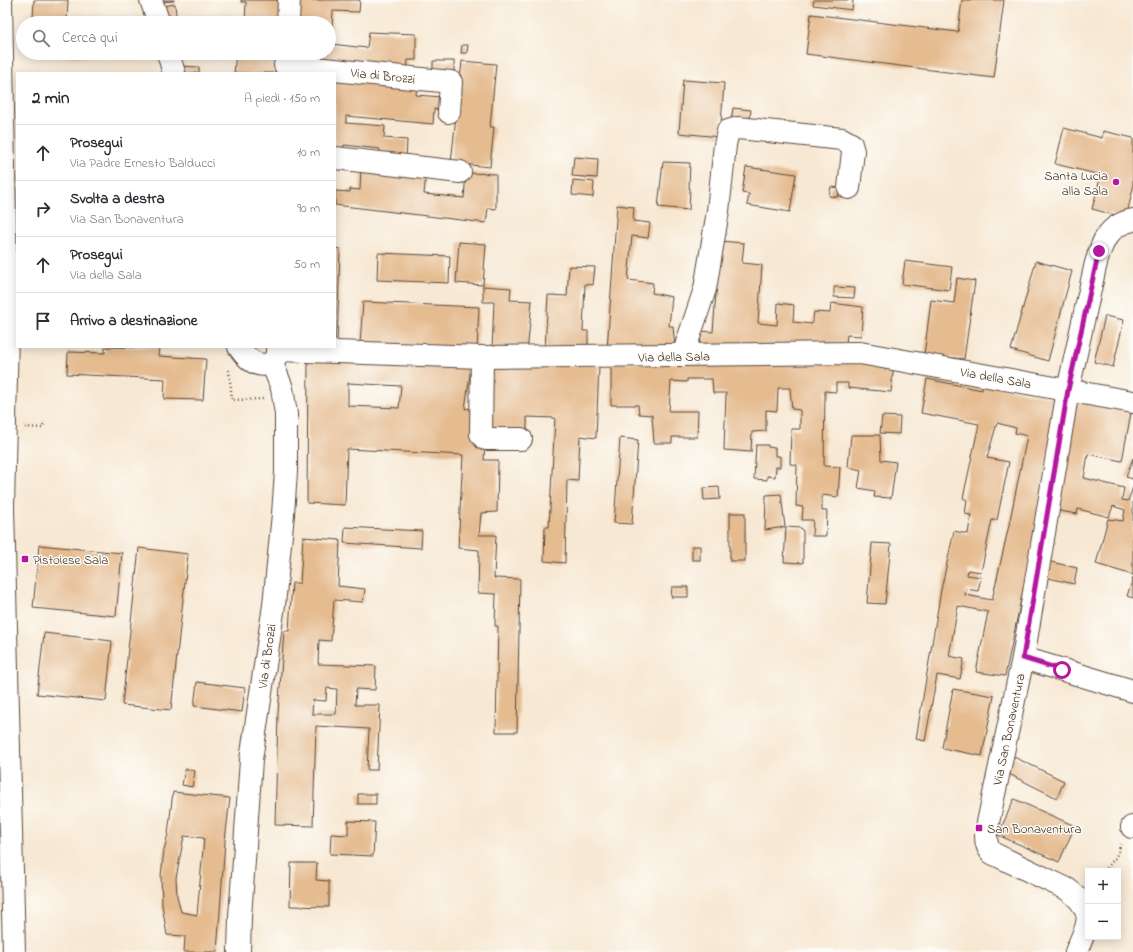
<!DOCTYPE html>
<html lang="it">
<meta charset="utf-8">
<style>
body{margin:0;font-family:"Indie Flower",sans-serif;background:#f2f2f3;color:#2b2b33}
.controls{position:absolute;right:12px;bottom:12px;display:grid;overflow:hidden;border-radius:0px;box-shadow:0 2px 10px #0003}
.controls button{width:36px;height:36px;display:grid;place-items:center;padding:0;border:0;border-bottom:1px solid #e1e1e2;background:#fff;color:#2b2b33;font:20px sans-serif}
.stop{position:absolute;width:12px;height:12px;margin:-9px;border:3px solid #b5179e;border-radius:50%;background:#fff}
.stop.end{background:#b5179e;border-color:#fff;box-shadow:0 1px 4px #0008}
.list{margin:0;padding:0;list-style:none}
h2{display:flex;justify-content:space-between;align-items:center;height:52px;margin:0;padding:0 16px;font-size:17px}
h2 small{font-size:13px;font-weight:400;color:#7c7c81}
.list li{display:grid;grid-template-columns:26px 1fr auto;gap:12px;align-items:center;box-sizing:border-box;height:56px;padding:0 16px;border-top:1px solid #e1e1e2}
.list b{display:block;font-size:15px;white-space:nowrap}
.list p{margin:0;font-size:13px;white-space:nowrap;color:#7c7c81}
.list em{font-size:13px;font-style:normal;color:#7c7c81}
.icon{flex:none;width:22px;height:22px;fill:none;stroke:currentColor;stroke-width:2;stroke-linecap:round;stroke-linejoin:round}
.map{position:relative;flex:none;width:1133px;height:952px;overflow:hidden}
.search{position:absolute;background:#fff;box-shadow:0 2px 10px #0003;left:16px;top:16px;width:320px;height:44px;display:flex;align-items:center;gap:10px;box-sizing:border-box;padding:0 14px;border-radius:22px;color:#7c7c81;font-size:15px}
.panel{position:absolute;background:#fff;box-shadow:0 2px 10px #0003;left:16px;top:72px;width:320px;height:276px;border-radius:0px}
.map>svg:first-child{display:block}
</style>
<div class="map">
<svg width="1133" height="952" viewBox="0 0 1133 952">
<rect width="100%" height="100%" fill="#fdfcf7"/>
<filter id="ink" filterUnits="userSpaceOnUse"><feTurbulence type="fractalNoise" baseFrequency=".025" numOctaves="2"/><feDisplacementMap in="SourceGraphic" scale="8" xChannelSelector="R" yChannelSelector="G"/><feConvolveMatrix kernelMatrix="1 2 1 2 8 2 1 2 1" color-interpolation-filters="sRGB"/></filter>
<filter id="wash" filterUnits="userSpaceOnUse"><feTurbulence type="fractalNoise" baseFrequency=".012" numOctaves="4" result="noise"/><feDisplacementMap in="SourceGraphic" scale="16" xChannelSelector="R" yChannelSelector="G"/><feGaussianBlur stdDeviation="0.9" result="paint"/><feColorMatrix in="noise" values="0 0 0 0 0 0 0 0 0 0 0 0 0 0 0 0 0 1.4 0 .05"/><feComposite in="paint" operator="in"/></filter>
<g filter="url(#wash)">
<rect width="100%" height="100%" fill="#f7e8d3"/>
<g id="blocks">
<g fill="#e5bb90" fill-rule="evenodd">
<path d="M34,0h34l-1,19h-34z"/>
<path d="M159,0h15v1l-14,1z"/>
<path d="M241,0h40l-1,23h-35l1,-21h-5z"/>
<path d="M298,0h62l-1,12 -26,-1 -2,33 36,4 2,-16 47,2v26h-8l-1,11 -112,-10v-8h34v-30h-32z"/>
<path d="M814,0h39l-1,10 -39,-5z"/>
<path d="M962,0h42l-10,78 -188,-24 5,-40 147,18z"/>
<path d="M175,4l1,11 -12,1 -1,-10z"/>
<path d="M462,45h6l-1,8h-6z"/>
<path d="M57,53h43v4l-44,-1z"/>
<path d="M177,53h13v2l-12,3z"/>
<path d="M236,53h41l-2,20h-41z"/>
<path d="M433,61h21v17l-33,-10 12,1z"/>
<path d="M462,61l34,3 -6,63h4l-4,40 -39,-4z"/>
<path d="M180,66l19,1v6h-18z"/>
<path d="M335,75l82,10 -1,10 26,2 -1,13 -7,-1 -1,15 -87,-8v7l39,3 -1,12 23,2 -1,21 -27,-3 1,-9 -36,-4 -2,7h-7z"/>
<path d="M683,80l41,3 -4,54 -41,-4z"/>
<path d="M733,108l18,2 -2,15 -18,-3z"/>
<path d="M1064,128l38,10 1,-7 30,7v50l-7,30 -34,-9 9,-34 -46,-11z"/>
<path d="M574,157l24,2 -1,19 -25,-2z"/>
<path d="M663,162l27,1 -1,25h1l-1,22 -31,-3z"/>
<path d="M746,167l50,7 -6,38 -43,-7 2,-11 -7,-1z"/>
<path d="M361,168l65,7 -2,19 40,4 2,-25 30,1v35l-8,-1 -2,15 -151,-18v-14l15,1v-3l10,1z"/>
<path d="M573,180l21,2 -1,15 -21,-2z"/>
<path d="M831,187l9,1 -2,9 -9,-1z"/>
<path d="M617,205l17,2 -1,14 17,2 -2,15 -16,-2 -4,44 25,3 -1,10 20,4 -3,29h4l2,22 -68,2z"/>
<path d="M720,241l24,2 -2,20 20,2 -4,58 19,2 1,-22 16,2 -1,17 19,2 2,-12 16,1 1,-10 32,4 -2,29 -14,-1 -1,9 -19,-2 -51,5h-76l1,-16 12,1z"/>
<path d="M459,242l27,2 -3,41 -27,-2z"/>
<path d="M335,248l5,1 -3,94h-2z"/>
<path d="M378,253l72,3 -1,27 -72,-3z"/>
<path d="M905,261l47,6 -3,23 -47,-6z"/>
<path d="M1036,261l36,10 -24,90 -37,-11z"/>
<path d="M569,266l26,1 -2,18 -8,-1 -2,47h5v17h-43l3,-53 19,1z"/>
<path d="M957,278l18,3 -11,78 -40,-4 7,-55 23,3z"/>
<path d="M483,286l28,2 -1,12 22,1 -5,52 -35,-2 2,-49h-11z"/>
<path d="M834,287l21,1 -1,10 -20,-1z"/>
<path d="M363,302l116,5 -2,44 -117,-7z"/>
<path d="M1105,316l19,4 -11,47 -19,-5z"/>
<path d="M105,347l54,1 -1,8 48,3 -3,41 -39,-1 1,-20 -98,-5 1,-22 37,1z"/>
<path d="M308,359l164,2 -7,48 5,-1 15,35 -1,17h14l-1,52 -16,1 -2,22h17l-2,43 26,1 -3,153h-21l2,-106h-3l1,-32 -18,-1 1,-43 -21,-2 5,-93 -116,-6 -2,56 -38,-2zM348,383l53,3 -2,22 -51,-2z"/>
<path d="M486,363l113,3 -3,72 -16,-2 -2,45 -11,-1 -2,83 -21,-2 1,-34h4l6,-109 -28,-1v17l-39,-1z"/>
<path d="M611,363h283l-3,29 -43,-4v-5h-12v9l-11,-1 -1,75 16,1 -2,30 -16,-2v16h5l-1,25h-14l1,-16h-11l1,-13 -7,-1 1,-41 -7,-1 1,-35h9v-19l-8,-1 -2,-21h-12l-1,23 -11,-1v21l-14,1 -1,20 -27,-2 2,-57h-13l-1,-14h-25v3l-16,-1 -2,30h29l-1,26h-25v6h-18l-2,-28 -13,-1 -1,-9h-27z"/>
<path d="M927,379l55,11 1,-6 75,15 -29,163 -24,114 -29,-4 12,-60 -30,-6 -9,50 15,3 -4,20 -23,-4 -12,66 -9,-2 25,-149 13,-59 14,3 3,-19 -6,-1 2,-14 -4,-2 16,-74 -58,-11zM997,423l19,5 -1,5 12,3 -18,89 -17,75 -27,-5 1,-6 12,2 3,-14 -14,-2 1,-5 13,2 11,-52h5l12,-58 -22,-4z"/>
<path d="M1073,401l58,12 -9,48 -34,-7 -4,24 40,10 -2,12 6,1 5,-14v88l-37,-11 12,-45 15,2 2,-11 -12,-4 -4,11 -31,-8 -1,5 -23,-4z"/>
<path d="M882,416l18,1 -1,17 -19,-1z"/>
<path d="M851,435h29l1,25 15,2 -5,36 -17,-1 1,-6 -17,-3 3,-18 -13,-3z"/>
<path d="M620,438l18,2 -6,84 -18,-1z"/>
<path d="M756,445h12v2l7,1v8h5v11h-4l-1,10 -8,-1v4l-13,-1z"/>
<path d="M1133,458v21l-7,-2z"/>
<path d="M719,487l1,12 -16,1 -1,-12z"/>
<path d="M781,494l4,33 -20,3 1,-35z"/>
<rect x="730" y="513" width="15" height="48"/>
<path d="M345,527l77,4 -1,17 -77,-5z"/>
<path d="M786,527l15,1 2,3v32l-19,-1z"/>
<path d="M303,537l37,3 -2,46 27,3 -2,13 -29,-2 -3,41 -12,-1 -1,24 58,2 -1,24 -19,-1 -1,16h25l-3,65h-10l2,-41 -53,-3 -3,100 -38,-1 3,-111 6,-83h5l3,-48h8zM327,688l10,1 -1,25h-24l1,-14 13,1z"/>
<path d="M872,543l19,1 -6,60 -18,-1z"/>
<path d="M39,545l83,8 -6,63 -83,-8z"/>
<rect x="692" y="546" width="8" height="14"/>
<path d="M139,548l49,6 -17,156 -49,-5z"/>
<path d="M1047,561l30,7 -3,16 -30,-7z"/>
<path d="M1133,578v20l-6,-2z"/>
<path d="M672,587h16v10h-17z"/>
<path d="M44,633l68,8 -6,60 -69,-7z"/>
<path d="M197,682l48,6 -3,24 -48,-6z"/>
<path d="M953,689l41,7 -12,60 -40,-8z"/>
<path d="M1010,755l54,26 -7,17 -52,-26z"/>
<path d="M185,769l10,2 -3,16 -10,-2z"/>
<path d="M173,792l57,6 -5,43 -8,111h-33l1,-16 -18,-1 -5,-30 -1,-29 3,-26 4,-16zM184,836l20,2 -7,77 -16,-3 -4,-16 -1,-18z"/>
<rect x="358" y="794" width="18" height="10"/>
<path d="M1014,799l61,27 -16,36 -61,-27z"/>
<path d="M348,821l27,1 -2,34 -43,-2 1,-20 17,1z"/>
<path d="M291,863h26l-1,17 13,1v26l-39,-1z"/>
</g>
</g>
</g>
<g filter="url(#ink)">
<use href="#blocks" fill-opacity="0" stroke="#574639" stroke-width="1"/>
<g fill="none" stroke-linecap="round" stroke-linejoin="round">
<defs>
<g id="minor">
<path d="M151,0l8,23"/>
<path d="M288,23l1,-23"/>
<path d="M168,53l6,20"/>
<path d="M285,65l166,17 -2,30"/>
<path d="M335,158l125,14"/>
<path d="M239,347c8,12 18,22 33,16l5,-8v-5"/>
<path d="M277,350l205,7 378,-4 273,49"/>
<path d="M683,355l22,-66 13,-78 7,-66 3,-14 10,-3 104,11 9,5 2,7 -4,37"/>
<path d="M482,357l-1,77 4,5h36"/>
<path d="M1023,658l110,33"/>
<path d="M1132,827h1"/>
<path d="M1088,917c-3,-13 -10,-20 -21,-28l-75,-36c-6,-7 -6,-12 -6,-21l37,-174 45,-268 27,-123c6,-23 12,-42 38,-47"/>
<path d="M239,952l1,-35 11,-157 23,-155 9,-91 3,-42v-58l-4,-26 -10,-25"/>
<path d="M1076,952l10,-24 2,-10"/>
</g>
<path id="major" d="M1,0l6,333 -4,175 11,444"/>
</defs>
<use href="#minor" stroke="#574639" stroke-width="24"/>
<use href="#major" stroke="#574639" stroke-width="24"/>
<g stroke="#574639" stroke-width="2.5" stroke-dasharray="1 3" stroke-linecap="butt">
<path d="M229,370l3,30 32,-1"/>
<path d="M25,427l18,1 1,-6"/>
<path d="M1104,871l12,-14 5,-13"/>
</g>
<use href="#minor" stroke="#fff" stroke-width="22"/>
<use href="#major" stroke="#fff" stroke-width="22"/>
</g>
</g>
<g fill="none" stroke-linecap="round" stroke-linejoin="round" filter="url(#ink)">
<path stroke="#b5179e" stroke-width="5" d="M1062,670l-39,-12 45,-268 31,-139"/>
</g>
<g fill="#b5179e" stroke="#fdfcf7" stroke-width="1.5">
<circle cx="1116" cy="182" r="4"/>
<rect x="21" y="555" width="8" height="8" rx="2"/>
<rect x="975" y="824" width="8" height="8" rx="2"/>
</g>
<g text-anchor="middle" stroke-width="3" stroke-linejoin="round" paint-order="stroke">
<g font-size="13" fill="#3b2a1e" stroke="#fdfcf7">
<text transform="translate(383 75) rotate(6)" y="5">Via di Brozzi</text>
<text transform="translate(674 356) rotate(-1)" y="5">Via della Sala</text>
<text transform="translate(996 377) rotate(10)" y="5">Via della Sala</text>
<text transform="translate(266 656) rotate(-82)" y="5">Via di Brozzi</text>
<text transform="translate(1008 729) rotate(-78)" y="5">Via San Bonaventura</text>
</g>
<g font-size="13" fill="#3b2a1e" stroke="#fdfcf7" text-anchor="start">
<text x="1108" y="180" text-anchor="end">Santa Lucia<tspan x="1108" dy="15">alla Sala</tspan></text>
<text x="33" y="564">Pistoiese Sala</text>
<text x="987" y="833">San Bonaventura</text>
</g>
</g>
</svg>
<div class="controls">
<button>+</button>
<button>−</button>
</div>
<div class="stop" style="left:1062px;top:670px"></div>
<div class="stop end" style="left:1099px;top:251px"></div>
<div class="search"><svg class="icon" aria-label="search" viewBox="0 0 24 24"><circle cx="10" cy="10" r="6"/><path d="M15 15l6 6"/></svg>Cerca qui</div>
<section class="panel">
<h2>2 min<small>A piedi · 150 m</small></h2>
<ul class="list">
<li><svg class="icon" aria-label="ahead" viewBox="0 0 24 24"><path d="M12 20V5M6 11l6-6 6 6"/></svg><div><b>Prosegui</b><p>Via Padre Ernesto Balducci</p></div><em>10 m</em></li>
<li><svg class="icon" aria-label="right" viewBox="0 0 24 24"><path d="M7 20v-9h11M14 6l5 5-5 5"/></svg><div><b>Svolta a destra</b><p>Via San Bonaventura</p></div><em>90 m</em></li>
<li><svg class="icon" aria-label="ahead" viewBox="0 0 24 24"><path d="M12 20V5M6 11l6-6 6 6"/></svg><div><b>Prosegui</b><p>Via della Sala</p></div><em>50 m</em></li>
<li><svg class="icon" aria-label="arrive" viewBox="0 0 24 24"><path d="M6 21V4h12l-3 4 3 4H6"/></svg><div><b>Arrivo a destinazione</b></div></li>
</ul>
</section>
</div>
